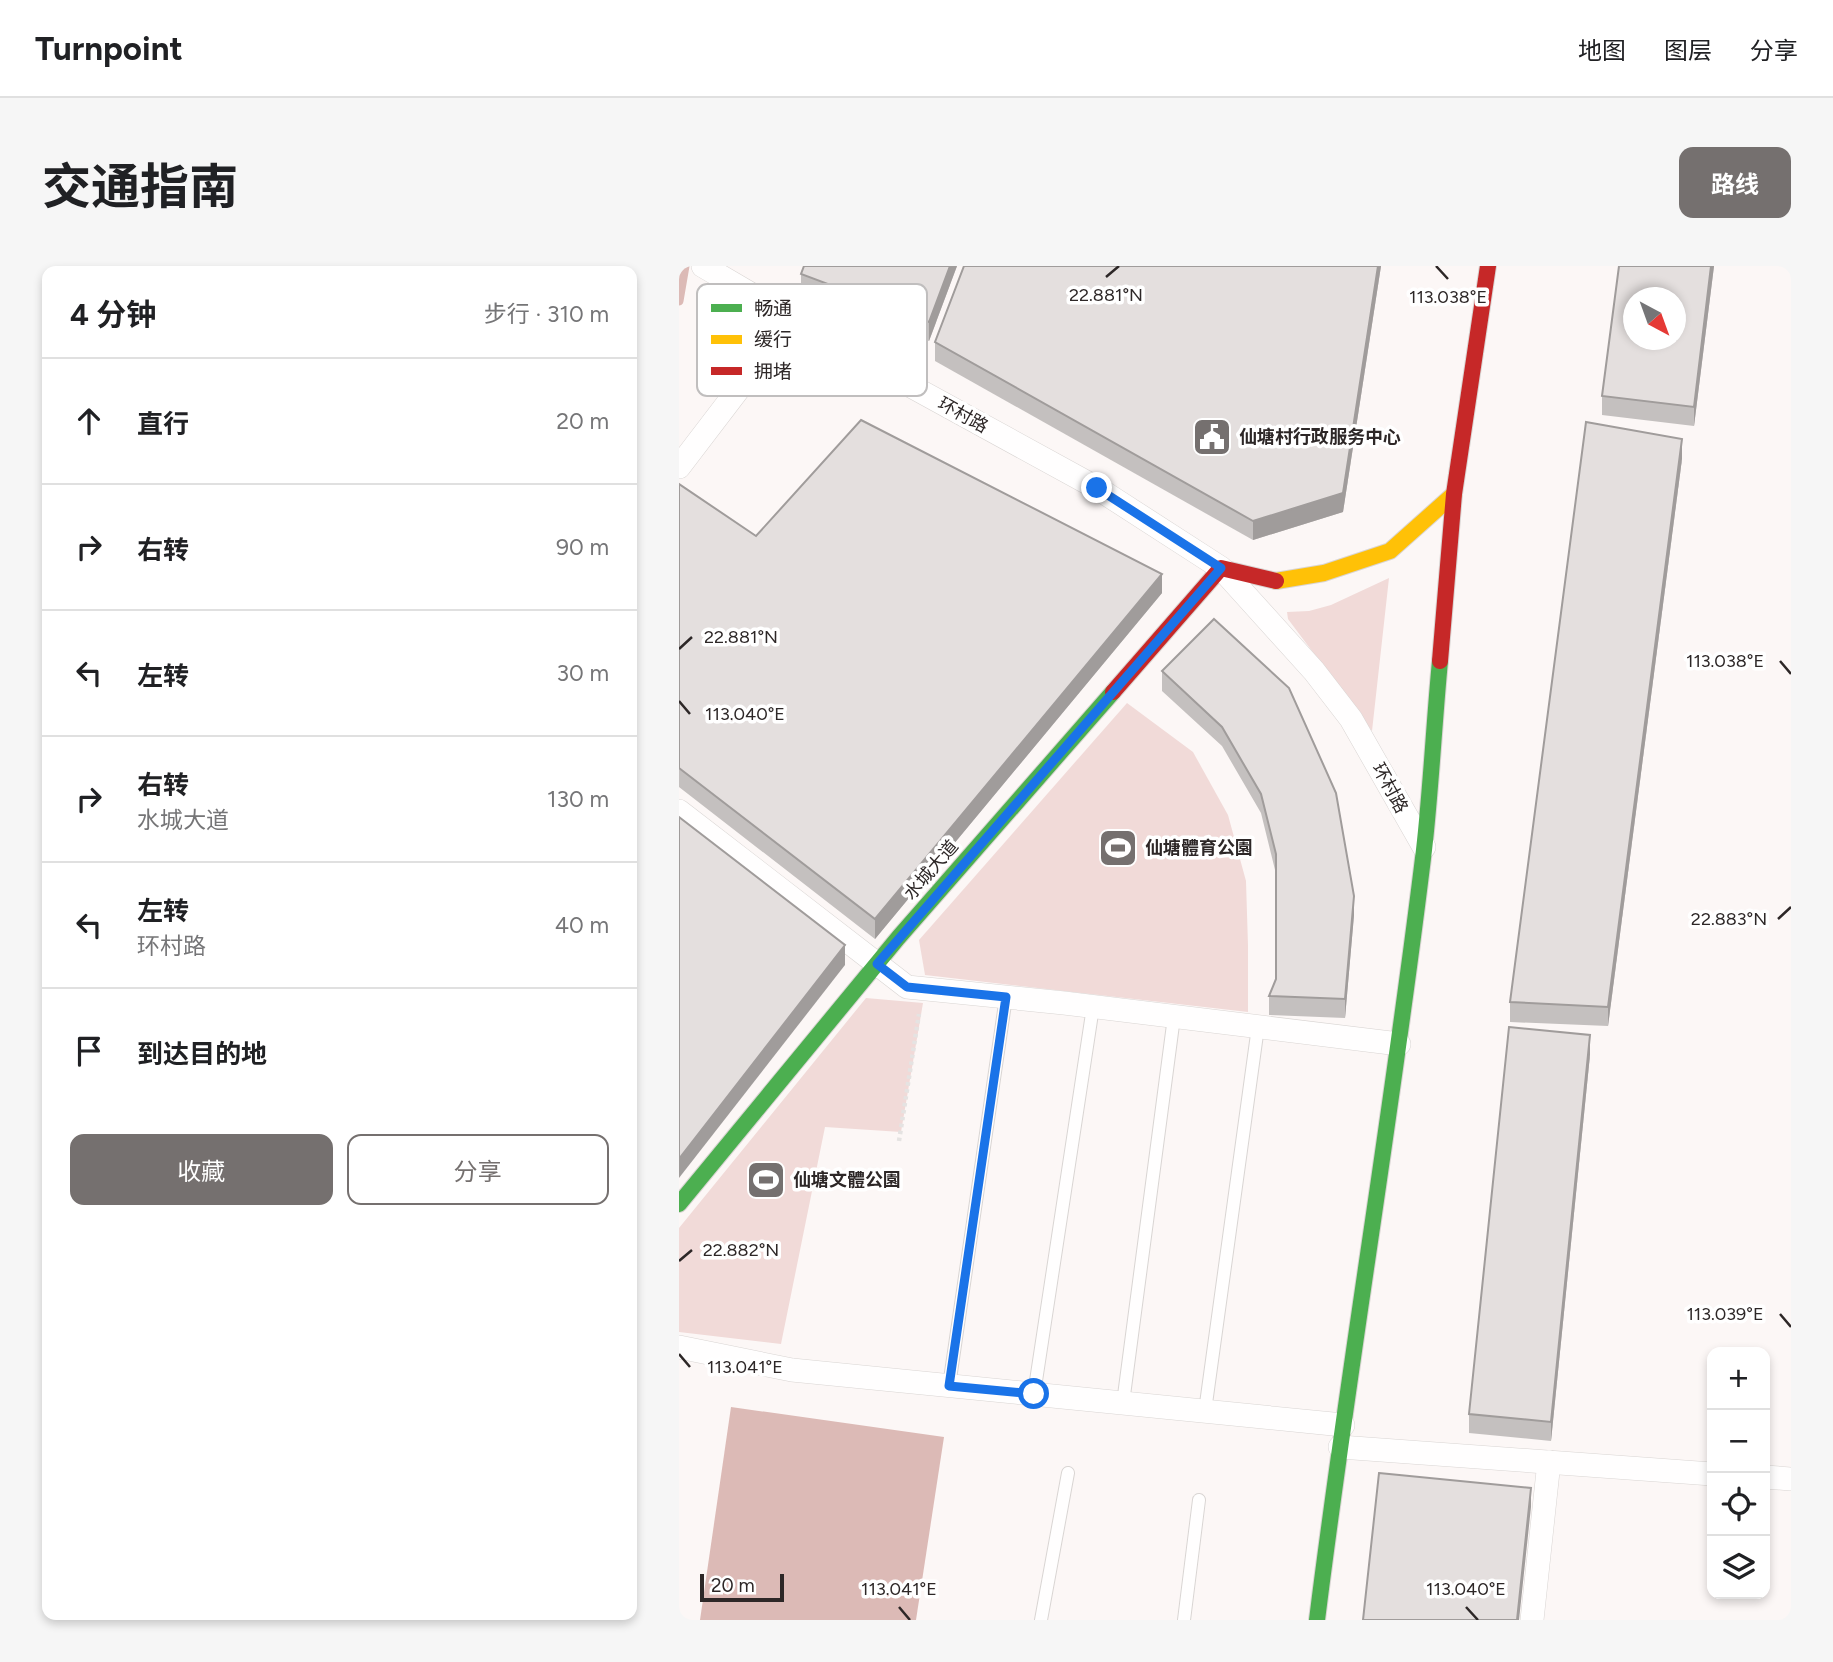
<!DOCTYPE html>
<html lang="zh">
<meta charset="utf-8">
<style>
body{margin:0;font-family:Figtree,"Noto Sans SC",sans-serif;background:#f6f6f6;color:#202124}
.controls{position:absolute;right:21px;bottom:21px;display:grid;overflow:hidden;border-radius:14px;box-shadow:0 4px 10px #0003}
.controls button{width:63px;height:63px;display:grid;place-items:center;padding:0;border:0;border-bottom:2px solid #e0e0e0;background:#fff;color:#202124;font:35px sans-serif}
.compass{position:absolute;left:944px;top:21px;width:63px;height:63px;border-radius:50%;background:#fff;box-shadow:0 4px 10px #0003;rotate:139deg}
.scale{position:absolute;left:21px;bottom:18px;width:84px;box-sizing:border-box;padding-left:7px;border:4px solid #2d2727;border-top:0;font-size:19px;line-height:24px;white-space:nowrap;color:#2d2727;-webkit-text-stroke:5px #fff;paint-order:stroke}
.stop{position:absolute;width:21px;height:21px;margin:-16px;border:5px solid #1a73e8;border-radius:50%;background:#fff}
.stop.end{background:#1a73e8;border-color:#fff;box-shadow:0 2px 7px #0008}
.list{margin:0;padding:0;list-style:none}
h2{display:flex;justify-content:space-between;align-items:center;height:91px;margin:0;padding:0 28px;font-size:30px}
h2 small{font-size:23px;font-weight:400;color:#757577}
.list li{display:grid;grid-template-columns:46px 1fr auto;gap:21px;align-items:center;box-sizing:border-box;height:126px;padding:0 28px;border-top:2px solid #e0e0e0}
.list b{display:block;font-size:26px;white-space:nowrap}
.list p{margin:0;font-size:23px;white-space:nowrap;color:#757577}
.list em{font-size:23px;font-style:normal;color:#757577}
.actions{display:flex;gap:14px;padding:21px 28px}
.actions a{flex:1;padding:16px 0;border:2px solid #75706f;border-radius:14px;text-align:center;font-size:24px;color:#75706f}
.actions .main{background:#75706f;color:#fff}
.icon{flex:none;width:38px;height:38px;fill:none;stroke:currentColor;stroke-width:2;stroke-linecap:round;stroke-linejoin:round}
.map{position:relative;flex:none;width:1112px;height:1354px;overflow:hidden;border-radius:14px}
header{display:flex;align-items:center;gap:42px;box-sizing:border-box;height:98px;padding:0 35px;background:#fff;border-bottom:2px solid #e0e0e0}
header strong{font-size:33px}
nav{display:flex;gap:38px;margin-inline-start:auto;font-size:24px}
.intro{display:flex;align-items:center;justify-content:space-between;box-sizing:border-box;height:168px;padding:0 42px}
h1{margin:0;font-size:49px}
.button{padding:18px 32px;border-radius:14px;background:#75706f;color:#fff;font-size:24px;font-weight:700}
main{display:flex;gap:42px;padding:0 42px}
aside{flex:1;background:#fff;border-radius:14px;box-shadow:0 4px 10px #0003}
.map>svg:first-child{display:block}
</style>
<header>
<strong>Turnpoint</strong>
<nav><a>地图</a><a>图层</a><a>分享</a></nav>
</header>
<div class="intro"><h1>交通指南</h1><a class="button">路线</a></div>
<main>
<aside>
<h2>4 分钟<small>步行 · 310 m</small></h2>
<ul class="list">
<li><svg class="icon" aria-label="ahead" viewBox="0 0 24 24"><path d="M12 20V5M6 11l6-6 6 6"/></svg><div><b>直行</b></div><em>20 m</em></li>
<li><svg class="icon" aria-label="right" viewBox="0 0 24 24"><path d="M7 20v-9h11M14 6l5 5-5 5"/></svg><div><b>右转</b></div><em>90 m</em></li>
<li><svg class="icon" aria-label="left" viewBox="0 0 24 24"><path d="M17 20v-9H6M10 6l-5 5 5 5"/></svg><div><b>左转</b></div><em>30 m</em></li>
<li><svg class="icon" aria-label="right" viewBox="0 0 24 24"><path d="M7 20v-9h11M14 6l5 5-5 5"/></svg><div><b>右转</b><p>水城大道</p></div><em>130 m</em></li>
<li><svg class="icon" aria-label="left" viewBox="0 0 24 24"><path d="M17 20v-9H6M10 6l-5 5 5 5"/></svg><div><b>左转</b><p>环村路</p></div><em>40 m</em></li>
<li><svg class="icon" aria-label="arrive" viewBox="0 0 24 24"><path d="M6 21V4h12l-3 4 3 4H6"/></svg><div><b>到达目的地</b></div></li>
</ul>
<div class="actions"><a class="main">收藏</a><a>分享</a></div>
</aside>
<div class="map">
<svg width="1112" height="1354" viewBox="0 0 1112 1354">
<rect width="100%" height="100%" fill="#fcf7f6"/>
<g fill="#f1dad8">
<path d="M710,312l-17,153 -84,-112 -1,-7 22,-1 22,-6z"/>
<path d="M448,437l66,49 35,63 18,66 2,65v66l-323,-37 -6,-35z"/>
<path d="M187,732l57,5 -22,129 -76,-5 -44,217 -102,-12v-104z"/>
</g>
<path fill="#dcbab6" d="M52,1141l213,30 -28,183h-216z"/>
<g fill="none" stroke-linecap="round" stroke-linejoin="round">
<path stroke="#dcbab6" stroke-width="9" d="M0,35l6,-35"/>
<defs>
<g id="lane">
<path d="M270,1120l57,-389"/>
<path d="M355,1128l59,-387"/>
<path d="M444,1137l51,-386"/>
<path d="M526,1145l53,-384"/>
<path d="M362,1354l27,-147"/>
<path d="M505,1354l15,-120"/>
</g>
<g id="street">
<path d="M24,0l164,96 230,126 124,80 93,103 37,48 73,128"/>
<path d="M0,201l113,-148"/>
<path d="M0,545l228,176 157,16 335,41"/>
<path d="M0,1081l113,23 551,55"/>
<path d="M661,1181l372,27"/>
<path d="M1086,1211l26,2"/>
<path d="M853,1354l17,-158"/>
</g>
<g id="fast">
<path d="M0,938l219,-266 215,-246"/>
<path d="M638,1354c32,-257 76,-512 107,-770 7,-62 10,-126 16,-189"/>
</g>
<path id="slow" d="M597,315l48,-8 66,-22 64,-57"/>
<g id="jam">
<path d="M761,395l14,-167 34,-228"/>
<path d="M434,426l108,-124 55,13"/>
</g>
</defs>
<use href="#lane" stroke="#d9d5d3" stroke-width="14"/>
<use href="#street" stroke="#d9d5d3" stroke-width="24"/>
<use href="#fast" stroke="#d9d5d3" stroke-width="18"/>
<use href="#slow" stroke="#d9d5d3" stroke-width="18"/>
<use href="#jam" stroke="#d9d5d3" stroke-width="18"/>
<path stroke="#e5e3e2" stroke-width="4.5" stroke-dasharray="3.5 3.5" stroke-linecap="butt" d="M220,875l20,-127"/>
<use href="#lane" stroke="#fffefe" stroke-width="12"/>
<use href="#street" stroke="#fffefe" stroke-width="23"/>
<use href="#fast" stroke="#4caf50" stroke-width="16"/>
<use href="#slow" stroke="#ffc107" stroke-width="16"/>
<use href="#jam" stroke="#c62828" stroke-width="16"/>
</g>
<g fill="#c4c0bf">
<path d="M278,0l-28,75 -128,-47v-20z"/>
<path d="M285,0h417l-38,246 -90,28 -318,-179v-19z"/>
<path d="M940,0h95l-20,160 -92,-11v-19z"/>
<path d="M1003,193l-74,567 -98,-4v-20z"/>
<path d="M0,218l77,52 406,57 -287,346 -196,-152z"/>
<path d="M535,353l140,296 -9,103 -76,-3v-19l7,-17v-105l-15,-61 -39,-67 -60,-55v-20z"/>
<path d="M911,789l-39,386 -82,-8v-19z"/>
</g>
<g fill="#a09c9b">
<path d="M271,0h7l-28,75v-19z"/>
<path d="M699,0h3l-38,246 -90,28v-19z"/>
<path d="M1032,0h3l-20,160v-19z"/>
<path d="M1003,173v20l-74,567v-19z"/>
<path d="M483,308v19l-287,346v-20z"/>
<path d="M675,630v19l-9,103v-19z"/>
<path d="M166,679v20l-166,213v-19z"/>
<path d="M911,769v20l-39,386v-19z"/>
<path d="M852,1222v19l-12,113h-2z"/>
</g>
<g fill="#e4dfde" stroke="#a09c9b" stroke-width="2" fill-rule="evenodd">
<path d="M125,0h146l-21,56 -128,-48z"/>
<path d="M285,0h414l-35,227 -90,28 -318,-179z"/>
<path d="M940,0h92l-17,141 -92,-11zM955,32h42v42h-42z"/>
<path d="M182,154l301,154 -287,345 -196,-151v-284l77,52z"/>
<path d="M907,156l96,17 -74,568 -98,-5z"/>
<path d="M535,353l75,69 47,105 18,103 -9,103 -76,-3 7,-17v-125l-15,-60 -39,-67 -60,-56z"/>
<path d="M0,551l166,128 -166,214z"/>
<path d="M830,761l81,8 -39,387 -82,-8z"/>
<path d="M700,1207l152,15 -14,132h-154z"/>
</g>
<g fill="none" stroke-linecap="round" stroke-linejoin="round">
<path stroke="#1a73e8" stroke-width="9" d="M355,1128l-85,-8 57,-389 -99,-10 -30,-23 344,-396 -124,-80"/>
</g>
<path fill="none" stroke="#2d2727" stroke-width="2.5" d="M757,0l12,13M427,11l13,-11M0,383l13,-12M1101,395l11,13M0,435l11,13M1099,653l13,-12M0,995l13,-11M1101,1048l11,13M0,1088l11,13M220,1341l11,13M787,1341l12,13"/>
<defs>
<symbol id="civic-square" viewBox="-11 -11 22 22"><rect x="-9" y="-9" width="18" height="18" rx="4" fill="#75706f" stroke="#fff"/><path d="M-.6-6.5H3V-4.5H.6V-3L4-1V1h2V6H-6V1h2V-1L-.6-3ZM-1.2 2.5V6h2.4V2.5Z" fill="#fff"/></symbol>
<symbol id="stadium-square" viewBox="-11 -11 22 22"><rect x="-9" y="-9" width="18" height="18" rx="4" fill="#75706f" stroke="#fff"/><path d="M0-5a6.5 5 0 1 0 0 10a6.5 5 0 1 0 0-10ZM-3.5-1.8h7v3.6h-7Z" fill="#fff"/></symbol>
</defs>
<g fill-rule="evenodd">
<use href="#civic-square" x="511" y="149" width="44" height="44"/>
<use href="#stadium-square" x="417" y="560" width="44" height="44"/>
<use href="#stadium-square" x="65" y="892" width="44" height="44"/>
</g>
<g text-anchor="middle" stroke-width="7" stroke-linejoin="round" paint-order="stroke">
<g font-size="18" fill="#2d2727" stroke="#fff">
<text transform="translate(284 149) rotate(29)" y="6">环村路</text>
<text transform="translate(711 522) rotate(61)" y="6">环村路</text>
<text transform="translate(252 604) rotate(-49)" y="6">水城大道</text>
</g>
<g font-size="18" font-weight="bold" fill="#2d2727" stroke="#fff" text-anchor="start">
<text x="560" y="177">仙塘村行政服务中心</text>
<text x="466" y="588">仙塘體育公園</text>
<text x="114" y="920">仙塘文體公園</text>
</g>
</g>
<rect x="18" y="18" width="230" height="112" rx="10" fill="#fff" stroke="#c0bebe" stroke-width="2"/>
<rect x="32" y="38" width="31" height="8" fill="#4caf50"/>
<rect x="32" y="69" width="31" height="9" fill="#ffc107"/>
<rect x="32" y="101" width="31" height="8" fill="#c62828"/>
<g font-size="19" fill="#2d2727">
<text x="75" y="49">畅通</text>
<text x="75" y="80">缓行</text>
<text x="75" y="112">拥堵</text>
</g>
<g font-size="18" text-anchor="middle" fill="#2d2727" stroke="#fff" stroke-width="7" stroke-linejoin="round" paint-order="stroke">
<text x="427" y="35">22.881°N</text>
<text x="769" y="37">113.038°E</text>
<text x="62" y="377">22.881°N</text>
<text x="1046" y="401">113.038°E</text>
<text x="66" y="454">113.040°E</text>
<text x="1050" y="659">22.883°N</text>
<text x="62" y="990">22.882°N</text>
<text x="1046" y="1054">113.039°E</text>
<text x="66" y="1107">113.041°E</text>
<text x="220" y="1329">113.041°E</text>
<text x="787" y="1329">113.040°E</text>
</g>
</svg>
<div class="controls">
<button>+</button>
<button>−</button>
<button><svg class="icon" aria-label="locate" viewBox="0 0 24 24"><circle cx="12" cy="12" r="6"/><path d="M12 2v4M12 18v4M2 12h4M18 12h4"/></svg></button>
<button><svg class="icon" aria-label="layers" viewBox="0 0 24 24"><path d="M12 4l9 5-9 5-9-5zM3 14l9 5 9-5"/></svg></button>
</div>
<svg class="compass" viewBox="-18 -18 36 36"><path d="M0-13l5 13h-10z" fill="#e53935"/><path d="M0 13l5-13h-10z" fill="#757577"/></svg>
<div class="scale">20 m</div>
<div class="stop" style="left:355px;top:1128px"></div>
<div class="stop end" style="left:418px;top:222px"></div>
</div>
</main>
